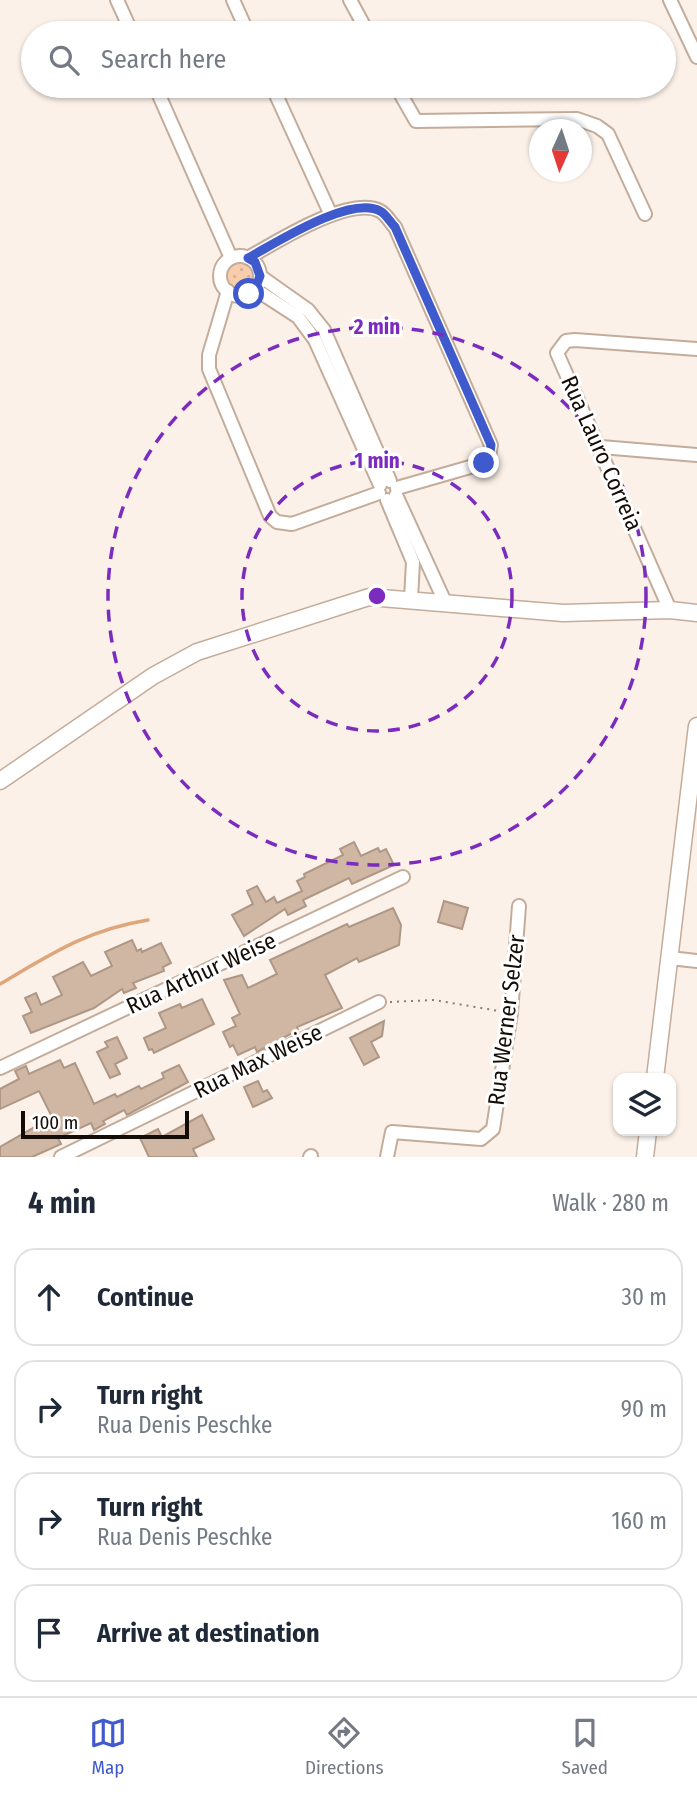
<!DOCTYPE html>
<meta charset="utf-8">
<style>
body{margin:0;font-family:"Fira Sans Condensed",sans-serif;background:#f6f6f7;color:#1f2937}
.controls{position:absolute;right:21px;bottom:21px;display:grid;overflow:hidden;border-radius:14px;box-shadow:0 2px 5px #0004}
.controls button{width:63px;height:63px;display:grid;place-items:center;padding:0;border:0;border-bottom:2px solid #e0e1e3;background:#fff;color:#1f2937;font:35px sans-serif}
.compass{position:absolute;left:529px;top:119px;width:63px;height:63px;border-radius:50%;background:#fff;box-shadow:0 2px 5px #0004;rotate:183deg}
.scale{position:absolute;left:21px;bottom:18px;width:168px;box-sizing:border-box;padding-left:7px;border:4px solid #140c06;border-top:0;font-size:19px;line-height:24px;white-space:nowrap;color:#140c06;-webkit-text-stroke:5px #fff;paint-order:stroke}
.stop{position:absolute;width:21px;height:21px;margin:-16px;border:5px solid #3f5acd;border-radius:50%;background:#fff}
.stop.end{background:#3f5acd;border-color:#fff;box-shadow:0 2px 7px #0008}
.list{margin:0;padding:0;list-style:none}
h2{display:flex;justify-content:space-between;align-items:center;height:91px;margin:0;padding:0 28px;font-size:30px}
h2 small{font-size:23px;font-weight:400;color:#747a83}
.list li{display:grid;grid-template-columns:46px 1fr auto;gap:21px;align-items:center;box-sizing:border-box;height:98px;margin:0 14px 14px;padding:0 14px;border:2px solid #e0e1e3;border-radius:21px}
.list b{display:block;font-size:26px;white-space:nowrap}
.list p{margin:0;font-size:23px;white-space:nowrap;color:#747a83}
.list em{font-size:23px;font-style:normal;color:#747a83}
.icon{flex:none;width:38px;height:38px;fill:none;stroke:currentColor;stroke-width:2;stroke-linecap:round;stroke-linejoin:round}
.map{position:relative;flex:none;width:697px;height:1157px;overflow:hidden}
.search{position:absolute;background:#fff;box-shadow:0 2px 5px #0004;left:21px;right:21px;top:21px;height:77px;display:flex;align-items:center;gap:18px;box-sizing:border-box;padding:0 24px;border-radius:38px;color:#747a83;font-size:26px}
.sheet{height:539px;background:#fff}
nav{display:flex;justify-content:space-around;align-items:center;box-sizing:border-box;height:98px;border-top:2px solid #e0e1e3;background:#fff;font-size:19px;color:#747a83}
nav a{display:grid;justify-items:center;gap:4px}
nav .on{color:#3f5acd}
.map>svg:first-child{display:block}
</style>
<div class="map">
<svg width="697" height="1157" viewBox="0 0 697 1157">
<defs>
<pattern id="grass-dots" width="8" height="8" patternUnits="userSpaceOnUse" patternTransform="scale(1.75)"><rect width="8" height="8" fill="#f8cdab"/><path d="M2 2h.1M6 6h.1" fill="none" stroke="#d4af92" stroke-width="1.8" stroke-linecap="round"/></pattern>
</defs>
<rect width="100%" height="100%" fill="#fbf1e9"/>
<circle fill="url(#grass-dots)" cx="240" cy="276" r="16"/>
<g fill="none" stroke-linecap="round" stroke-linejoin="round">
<path stroke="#dea67a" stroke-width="3.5" d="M0,984c53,-31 87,-54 148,-64"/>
</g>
<g fill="#cfb7a4" stroke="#af9786" stroke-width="2">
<path d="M354,842l7,14 17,-8 2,4 6,-3 8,16 -42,19 -3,-6 -46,22 3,6 -18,9 -3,-6 -41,27 -12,-21 21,-11 -6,-13 10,-5 9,16 8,-5 3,6 25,-12 -5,-10 8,-4 -1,-3 39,-19 -3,-6z"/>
<path d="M444,901l24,7 -6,21 -24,-7z"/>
<path d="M393,908l8,17 -2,20 -40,17 -2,-4 -32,17 17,33 -45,19 1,3 -41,22 -2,-5 -17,8 -5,-10 -3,2 -7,-15 13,-6 -4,-8 8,-4 -16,-34 18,-5 6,13 29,-14 -7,-14 77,-36 2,3z"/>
<path d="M132,940l5,11 4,-2 1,3 19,-9 10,20 -8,4 1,4 -31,12 3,5 -12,5 -2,-4 -28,19 -63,25 -8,-17 9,-4 -7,-14 11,-5 5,12 21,-10 -9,-18 30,-15 8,14 21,-10 -7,-14z"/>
<path d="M202,999l12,25 -60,29 -2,-4 -3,1 -5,-12 22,-10 -7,-15 21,-9 2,4z"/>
<path d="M384,1021l-2,15 -11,6 8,15 -15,8 -14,-27z"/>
<path d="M117,1037l10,21 -12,6 5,10 -10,4 -13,-26 11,-5 -3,-5z"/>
<path d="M60,1060l4,8 11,-5 19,41 21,-10 2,3 22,-11 2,3 23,-11 -2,-5 17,-8 9,17 -61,33 -3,-5 -21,11 2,3 -11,6 -3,-7 -33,15 3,6 -29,13h-32v-10l52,-30 -13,-26 -39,18v-20l19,-10 -4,-8 11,-5 3,8z"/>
<path d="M258,1081l5,11 4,-2 5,8 -19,9 -9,-20z"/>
<path d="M202,1115l12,24 -21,10 4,8h-48l-9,-19 18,-9 4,8z"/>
</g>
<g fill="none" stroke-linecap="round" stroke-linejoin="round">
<defs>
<g id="minor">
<path d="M117,0l15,33"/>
<path d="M233,0l15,33"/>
<path d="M350,0l18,33"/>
<path d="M670,0l27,57"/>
<path d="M155,86l76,172"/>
<path d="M272,86l58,127"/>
<path d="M396,86l20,35 161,-2 20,7 11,8 37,80"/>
<circle cx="240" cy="276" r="20"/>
<path d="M248,258c28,-16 102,-63 132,-47 6,3 10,11 15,16l96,218 -2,12 -5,6 -87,25"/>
<path d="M260,276l48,34 16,20 66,151"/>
<path d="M255,289l43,28 17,23 65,145"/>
<path d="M228,291l-19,64v14l61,147 7,6 15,2 87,-31"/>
<path d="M601,447l96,8"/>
<path d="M396,495l49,107"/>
<path d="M387,500l26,62 -2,37"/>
<path d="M670,610l-113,-257 9,-12 9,-1 122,9"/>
<path d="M670,958l27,3"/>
<path d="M0,1068l403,-191"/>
<path d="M61,1157l318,-155"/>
<path d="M310,1157l1,-1"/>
<path d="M387,1157l5,-25 89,7 12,-10 18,-116 8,-107"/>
</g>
<g id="tertiary">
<path d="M0,781l153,-105 44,-24 172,-55 194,16 107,-3 27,3"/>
<path d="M655,1078l42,-352"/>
<path d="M645,1157l3,-26"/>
</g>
</defs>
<use href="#minor" stroke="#c4ac9a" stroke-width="16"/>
<use href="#tertiary" stroke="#c4ac9a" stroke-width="19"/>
<path stroke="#877e77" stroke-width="2" stroke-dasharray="2 5" stroke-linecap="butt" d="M390,1002l44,-2 65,11"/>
<use href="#minor" stroke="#fff" stroke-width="12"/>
<use href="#tertiary" stroke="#fff" stroke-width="16"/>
</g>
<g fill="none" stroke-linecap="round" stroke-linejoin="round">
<path stroke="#3f5acd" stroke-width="9" d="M249,294l6,-5 5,-13 -5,-14 -7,-4c28,-15 102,-63 132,-47 6,3 10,11 15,16l96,218 -2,12 -5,6"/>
</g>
<g fill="none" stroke="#7b2cbf" stroke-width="3.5" stroke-dasharray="12 9">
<circle cx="377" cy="596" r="135"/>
<circle cx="377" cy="596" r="269"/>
</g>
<g text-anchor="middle" stroke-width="6" stroke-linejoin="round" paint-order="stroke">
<g font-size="23" fill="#140c06" stroke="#fff">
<text transform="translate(602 453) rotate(66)" y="8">Rua Lauro Correia</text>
<text transform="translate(201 973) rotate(-25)" y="8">Rua Arthur Weise</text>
<text transform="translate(506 1020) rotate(-83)" y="8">Rua Werner Selzer</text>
<text transform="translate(258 1061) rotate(-26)" y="8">Rua Max Weise</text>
</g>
</g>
<circle cx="377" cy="596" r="10" fill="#7b2cbf" stroke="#fff" stroke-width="3.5"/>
<g font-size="21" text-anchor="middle" font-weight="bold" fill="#7b2cbf" stroke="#fff" stroke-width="6" stroke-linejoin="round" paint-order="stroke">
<text x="377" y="334">2 min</text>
<text x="377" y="468">1 min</text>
</g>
</svg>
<div class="controls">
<button><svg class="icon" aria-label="layers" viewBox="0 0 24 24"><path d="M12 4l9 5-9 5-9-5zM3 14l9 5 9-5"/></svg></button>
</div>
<svg class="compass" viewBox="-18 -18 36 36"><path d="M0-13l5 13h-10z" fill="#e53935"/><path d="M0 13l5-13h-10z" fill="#747a83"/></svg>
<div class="scale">100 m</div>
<div class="stop" style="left:249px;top:294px"></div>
<div class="stop end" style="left:484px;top:463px"></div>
<div class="search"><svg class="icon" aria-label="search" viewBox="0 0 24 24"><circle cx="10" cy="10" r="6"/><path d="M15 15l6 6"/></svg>Search here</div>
</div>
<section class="sheet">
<h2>4 min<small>Walk · 280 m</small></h2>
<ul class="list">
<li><svg class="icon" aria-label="ahead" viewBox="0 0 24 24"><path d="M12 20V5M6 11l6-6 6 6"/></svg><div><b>Continue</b></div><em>30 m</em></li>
<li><svg class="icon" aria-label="right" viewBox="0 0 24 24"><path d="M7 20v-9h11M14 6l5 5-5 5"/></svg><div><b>Turn right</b><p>Rua Denis Peschke</p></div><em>90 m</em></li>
<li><svg class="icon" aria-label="right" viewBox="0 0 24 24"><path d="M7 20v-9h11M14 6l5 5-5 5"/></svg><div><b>Turn right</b><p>Rua Denis Peschke</p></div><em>160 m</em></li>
<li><svg class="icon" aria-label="arrive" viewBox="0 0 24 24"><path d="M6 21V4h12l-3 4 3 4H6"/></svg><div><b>Arrive at destination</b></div></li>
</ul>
</section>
<nav>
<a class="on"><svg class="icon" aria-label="map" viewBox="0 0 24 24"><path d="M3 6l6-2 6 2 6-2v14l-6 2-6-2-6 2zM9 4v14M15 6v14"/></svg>Map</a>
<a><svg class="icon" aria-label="directions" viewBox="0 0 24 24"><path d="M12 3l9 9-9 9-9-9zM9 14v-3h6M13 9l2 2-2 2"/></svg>Directions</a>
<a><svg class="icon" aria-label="saved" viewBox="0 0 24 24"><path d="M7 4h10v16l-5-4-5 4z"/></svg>Saved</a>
</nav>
